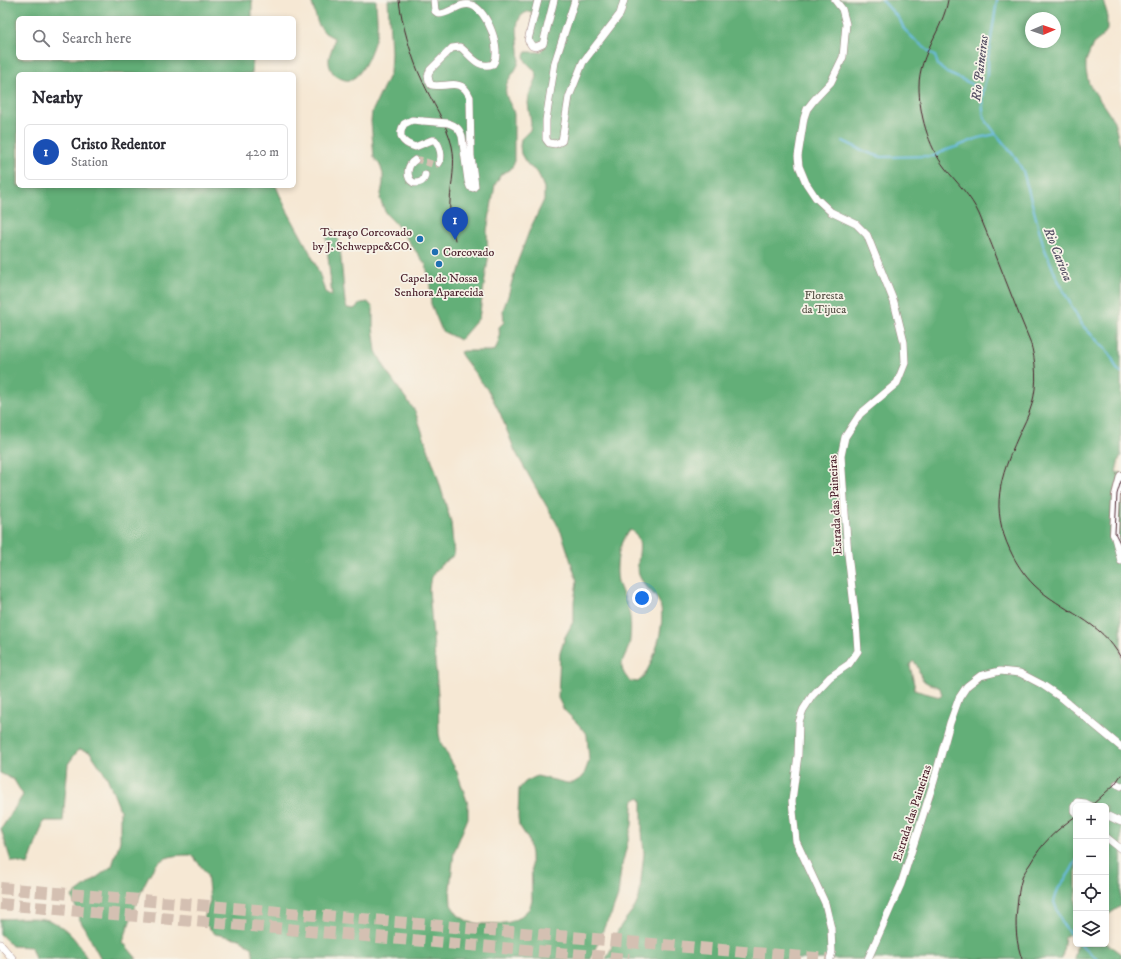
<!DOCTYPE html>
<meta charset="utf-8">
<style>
body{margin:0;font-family:"IM FELL DW Pica",serif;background:#f7f7f7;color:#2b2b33}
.controls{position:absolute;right:12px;bottom:12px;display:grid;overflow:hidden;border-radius:6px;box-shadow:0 2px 6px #0003}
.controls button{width:36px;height:36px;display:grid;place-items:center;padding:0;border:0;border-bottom:1px solid #e1e1e2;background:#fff;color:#2b2b33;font:20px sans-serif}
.compass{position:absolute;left:1025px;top:12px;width:36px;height:36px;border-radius:50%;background:#fff;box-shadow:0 2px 6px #0003;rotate:88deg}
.you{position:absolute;left:642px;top:598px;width:14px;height:14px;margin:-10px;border:3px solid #fff;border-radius:50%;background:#1a73e8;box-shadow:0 0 0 6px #1a73e833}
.badge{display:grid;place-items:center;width:26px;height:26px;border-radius:50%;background:#db2777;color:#fff;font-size:13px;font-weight:700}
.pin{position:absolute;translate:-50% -33px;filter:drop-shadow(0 1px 2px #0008)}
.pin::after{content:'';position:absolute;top:21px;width:14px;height:12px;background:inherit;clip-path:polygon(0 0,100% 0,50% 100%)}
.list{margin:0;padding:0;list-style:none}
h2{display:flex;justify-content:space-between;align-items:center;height:52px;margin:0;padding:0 16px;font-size:17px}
h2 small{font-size:13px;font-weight:400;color:#7c7c81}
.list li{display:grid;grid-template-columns:26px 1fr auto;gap:12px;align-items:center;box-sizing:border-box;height:56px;margin:0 8px 8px;padding:0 8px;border:1px solid #e1e1e2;border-radius:6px}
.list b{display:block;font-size:15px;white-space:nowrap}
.list p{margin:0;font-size:13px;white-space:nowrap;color:#7c7c81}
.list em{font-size:13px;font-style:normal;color:#7c7c81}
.icon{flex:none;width:22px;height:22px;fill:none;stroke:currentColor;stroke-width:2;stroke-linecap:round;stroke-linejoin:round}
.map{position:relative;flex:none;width:1121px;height:959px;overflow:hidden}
.search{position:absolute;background:#fff;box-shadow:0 2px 6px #0003;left:16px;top:16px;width:280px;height:44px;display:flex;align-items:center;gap:10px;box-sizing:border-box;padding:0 14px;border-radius:6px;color:#7c7c81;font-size:15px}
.panel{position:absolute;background:#fff;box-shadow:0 2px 6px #0003;left:16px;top:72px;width:280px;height:116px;border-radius:6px}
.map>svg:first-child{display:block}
</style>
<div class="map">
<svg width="1121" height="959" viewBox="0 0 1121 959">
<rect width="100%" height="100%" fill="#f7f3e8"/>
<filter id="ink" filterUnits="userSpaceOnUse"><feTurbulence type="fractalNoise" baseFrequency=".025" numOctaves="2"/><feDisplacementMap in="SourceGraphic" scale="8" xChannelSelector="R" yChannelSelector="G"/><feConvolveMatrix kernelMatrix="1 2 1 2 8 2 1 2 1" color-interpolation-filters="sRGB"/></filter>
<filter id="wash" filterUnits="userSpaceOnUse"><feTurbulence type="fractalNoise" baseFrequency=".012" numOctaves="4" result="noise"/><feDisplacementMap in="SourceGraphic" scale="16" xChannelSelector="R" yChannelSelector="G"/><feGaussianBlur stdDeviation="0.9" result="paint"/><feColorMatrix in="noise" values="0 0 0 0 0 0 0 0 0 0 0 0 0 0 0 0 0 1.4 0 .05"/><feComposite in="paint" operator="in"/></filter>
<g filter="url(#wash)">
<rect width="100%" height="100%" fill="#f6e8d4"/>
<g fill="#63af78" stroke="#566752" fill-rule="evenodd">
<path d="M0,0h252v18h-234v40h235l-1,16h-234v112h258c14,37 40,67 49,106l7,4 -6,-60 5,-8 6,7 3,12 5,55 2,6 7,1 7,-6 7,-1 5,6v19l3,24 13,24 26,36 21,61 15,50 3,33 -13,10 -7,8 -4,9 -1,8 9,105 1,39 2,9 16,29 11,32v14l-14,34 -4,36 1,17 7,10 11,7 9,2h20l12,-2 10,-5 9,-8 3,-8 -1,-47 -3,-15 -9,-14 -1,-8 1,-28 6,-7 12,-6 30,7h6l10,-6 6,-16 -2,-26 -8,-10 -15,-15 -6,-12 2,-45 5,-16 9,-17v-18l3,-21 -15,-47 -6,-12 -23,-39 -18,-32 -15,-38 -11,-21 -27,-36 -2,-4 3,-1h28l4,-1c4,-8 5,-14 4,-23l5,-5 -1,-12 5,-14 9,-33 13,-34 14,-29v-12l-6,-15 -9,-7 -4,-5 -4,-7 -1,-8 1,-7 9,-9 1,-6 -3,-21 1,-7 8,-19c-1,-10 -13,-12 -13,-22l2,-3h15l2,-2 2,-6 -5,-3 -4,4 -4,-3v-31c-25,3 -10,34 -13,50 -2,12 -16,19 -13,33 1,7 7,13 8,20v50l-4,6 -9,4 -6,11 -8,46 1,29 -9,58 -19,22 -18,-9 -11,-27 -1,-19 -4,-20 -31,-42 -9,-9 -6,-15 3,-16v-9l-3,-9 -6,-7 -3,-37 1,-9 18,-39 1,-21 -3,-52h715l4,13v17l-5,7 -9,7 -7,17v10l3,13 25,37 7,29v306l-2,3 -3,13 5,1v433l-12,8 -3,1v-109h-30v123l-11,8 -3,22h-456l5,-10 2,-10 9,-15 13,-17 4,-9 5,-45 -2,-21v-30l-2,-5 -6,3 -1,6 -1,19 -11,44 -3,27 -7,19 -5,8 -15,36h-337l-2,-12 -12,-8 -25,-5 -12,-12 7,-22 -3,-26 -15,-19c-11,0 -24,0 -33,7 -15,13 -29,60 -36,80l14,17h-36l-22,-41 -7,-22 40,-30 8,-25v-31l-13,-33 -17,-25 -11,-3 -11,15 -5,57h-19l-16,44 -17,-4 -10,-32 22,-34 -9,-15 -14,-7zM1031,18h24v24h-24zM630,530c18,9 4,30 9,45 4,11 15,17 20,27 9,18 -6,68 -21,80l-8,-1c-18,-18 0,-26 0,-42 1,-10 1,-19 -1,-28 -2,-9 -7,-17 -10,-26 -5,-14 -1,-45 11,-55zM913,661c7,5 5,14 11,20 5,4 11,4 16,7l2,7 -2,2 -23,-6 -2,-2 -5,-24z"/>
<path d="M311,0h65c0,10 2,21 1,31 -2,12 -13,43 -25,48 -5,3 -10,0 -14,-2 -5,-2 -9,-10 -9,-15 -1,-9 5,-13 5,-24l-9,-5 -7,-9z"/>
<path d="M23,918c8,0 18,0 25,2 19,6 31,23 39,39h-52l-4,-12 -19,-1 -12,-12v-15z"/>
<path d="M1106,943l15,11v5h-47l3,-15h29z"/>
</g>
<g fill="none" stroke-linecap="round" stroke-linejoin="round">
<g stroke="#6abce5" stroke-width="2">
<path d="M882,0l18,20 4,9 12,12 19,15 3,9 4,4 5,4 23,10 9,9 4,2"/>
<path d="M997,0l-9,58v13l-5,19 -1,11 2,17 12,16 19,23 8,14 21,76 12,29 17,33 10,17 27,28 7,15 4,4"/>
<path d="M843,141l23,11 15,5 53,-1 12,-6 10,-3 22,-9 18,-4"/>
<path d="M1076,861l-6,11 -12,17 -4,13 9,23 13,16"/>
<path d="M1080,944l17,15"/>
</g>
</g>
</g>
<g filter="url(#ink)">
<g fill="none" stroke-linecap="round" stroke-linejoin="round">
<path stroke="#d4c0b2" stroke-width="7" stroke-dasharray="7 3.5" stroke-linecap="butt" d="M415,160h5l15,5 4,-2"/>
<g stroke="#d4c0b2" stroke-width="12" stroke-dasharray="12 6" stroke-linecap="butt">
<path d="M0,888l827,71"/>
<path d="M0,904l629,55"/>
</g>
<defs>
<g id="minor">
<path d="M434,0l1,11 4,3c11,0 20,-12 32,-9 16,4 32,46 22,59 -15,6 -23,-10 -33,-17l-8,1 -22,22 -2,6 1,5 2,4c10,3 26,-5 34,4 2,2 4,6 5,8l1,59 4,30 -2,2 -3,-1 -2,-6 -6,-45c-3,-8 -6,-10 -14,-13"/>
<path d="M538,0l-10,40 4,6 4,1 7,-3 11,-44"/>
<path d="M575,0l-20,62 -9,58v19l3,4 6,1 7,-3 7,-44 14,-35 37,-48 4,-14"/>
<path d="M423,121l-11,-1 -8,4c-7,12 -2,19 11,23l17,-7h3c5,6 8,17 4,23"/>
<path d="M415,160c-8,5 -10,18 -1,23 6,0 10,-1 11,-8"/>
<path d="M1114,534l7,27"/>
<path d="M1117,784l4,2"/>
<path d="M1076,813l-2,-2v-4l3,-5 8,1 6,3"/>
<path d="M1106,815l15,7"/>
<path d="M1106,837l15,12"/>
<path d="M0,944l13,15"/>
<path d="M830,959l2,-7 -1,-24 -6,-25 -29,-62 -4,-40 6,-46 1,-33 4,-12 9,-14 18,-19 19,-13 9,-13 -2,-28 -8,-69 -7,-98 4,-19 15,-23 37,-31 8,-20 -1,-21 -10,-40 -27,-67 -11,-11 -25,-12 -15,-14 -10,-15 -7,-17 -1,-10 6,-38 3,-9 7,-9 17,-18 12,-25 3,-33 -4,-15 -7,-9"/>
<path d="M868,959l33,-75 33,-103 16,-58 9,-25 8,-12 13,-10 20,-5 20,2 21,11 21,14 59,49"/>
</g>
<path id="tertiary" d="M1114,534l2,-39 5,-19"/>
</defs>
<use href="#minor" stroke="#a08480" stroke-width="8"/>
<use href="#tertiary" stroke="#a08480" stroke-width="10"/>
<use href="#minor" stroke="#fff" stroke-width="7"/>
<use href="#tertiary" stroke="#fff" stroke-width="8"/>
<g stroke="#4a1f2b" stroke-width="1">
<path d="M399,0c2,21 13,60 23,80 10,23 24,41 30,66 4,17 -1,38 -2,55 -1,14 2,26 5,39"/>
<path d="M948,0c-5,30 -29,54 -29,86 0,27 9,60 26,82 12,15 26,28 34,46 18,42 33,85 51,127 6,20 8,42 2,63 -3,11 -9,22 -14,33 -18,40 -28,71 -8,113 6,13 14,25 24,35 28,27 67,35 87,73"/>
<path d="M1121,481l-4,13 -2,39 6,12"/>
<path d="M1091,806l24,-22 6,-9"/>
<path d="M1022,959c-6,-16 -7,-34 -5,-51 1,-11 2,-21 5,-30 2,-5 5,-10 8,-14 12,-21 26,-34 46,-48"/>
</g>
<path stroke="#4a1f2b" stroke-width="2" stroke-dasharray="6 3" stroke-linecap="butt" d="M938,156v1"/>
<defs>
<path id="minor-bridge" d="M423,121l25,2"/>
</defs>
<use href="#minor-bridge" stroke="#a08480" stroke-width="8" stroke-linecap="butt"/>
<use href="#minor-bridge" stroke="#fff" stroke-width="7"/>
</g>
</g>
<g fill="#1f6fb2" stroke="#f7f3e8" stroke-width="1.5">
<circle cx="420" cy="239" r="4"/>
<circle cx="435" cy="252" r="4"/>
<circle cx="439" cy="264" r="4"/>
</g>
<g text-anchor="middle" stroke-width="3.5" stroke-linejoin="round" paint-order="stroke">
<g font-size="12" fill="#4a1f2b" stroke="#f7f3e8" text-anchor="end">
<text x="412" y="236">Terraço Corcovado<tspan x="412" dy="14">by J. Schweppe&amp;CO.</tspan></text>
<text x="443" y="256" text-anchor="start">Corcovado</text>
<text x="439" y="282" text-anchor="middle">Capela de Nossa<tspan x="439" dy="14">Senhora Aparecida</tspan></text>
</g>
<g font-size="12" fill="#585348" stroke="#f7f3e8">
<text x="824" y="299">Floresta<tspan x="824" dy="14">da Tijuca</tspan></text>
</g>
<g font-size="12" fill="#4a1f2b" stroke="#f7f3e8">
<text transform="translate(835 505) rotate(-93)" y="4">Estrada das Paineiras</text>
<text transform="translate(912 813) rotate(-72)" y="4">Estrada das Paineiras</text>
</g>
<g font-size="13" font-style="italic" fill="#544e63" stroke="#f7f3e8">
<text transform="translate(979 68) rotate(-83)" y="5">Rio Paineiras</text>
<text transform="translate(1059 254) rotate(68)" y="5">Rio Carioca</text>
</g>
</g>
</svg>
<div class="controls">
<button>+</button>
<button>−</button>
<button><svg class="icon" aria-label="locate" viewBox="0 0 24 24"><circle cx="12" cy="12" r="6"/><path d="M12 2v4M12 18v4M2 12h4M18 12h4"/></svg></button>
<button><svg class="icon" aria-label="layers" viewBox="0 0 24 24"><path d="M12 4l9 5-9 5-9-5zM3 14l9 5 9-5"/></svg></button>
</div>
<svg class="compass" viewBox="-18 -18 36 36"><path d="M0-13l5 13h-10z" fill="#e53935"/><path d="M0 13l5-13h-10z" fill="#7c7c81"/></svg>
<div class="you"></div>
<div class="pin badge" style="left:455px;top:240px;background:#1a4fb4">1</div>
<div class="search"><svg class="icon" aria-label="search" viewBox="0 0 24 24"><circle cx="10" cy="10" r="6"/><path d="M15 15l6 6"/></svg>Search here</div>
<section class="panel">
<h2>Nearby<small></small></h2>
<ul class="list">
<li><span class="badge" style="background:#1a4fb4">1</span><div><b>Cristo Redentor</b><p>Station</p></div><em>420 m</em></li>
</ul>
</section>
</div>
